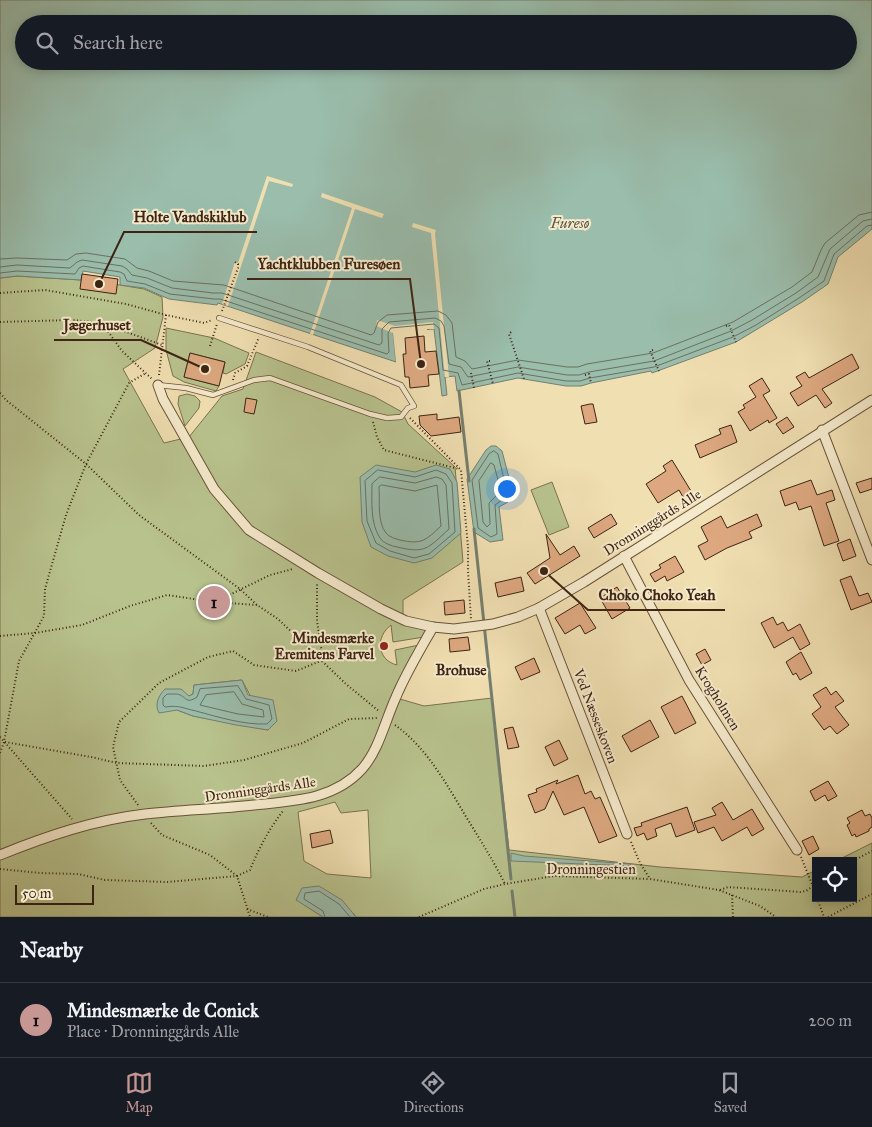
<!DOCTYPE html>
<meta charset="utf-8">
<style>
body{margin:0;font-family:"IM FELL Great Primer",serif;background:#242831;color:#f1f3f6}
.controls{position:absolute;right:15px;bottom:15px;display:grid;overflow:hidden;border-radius:0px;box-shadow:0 2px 12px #0003}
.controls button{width:45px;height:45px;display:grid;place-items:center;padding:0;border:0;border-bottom:1px solid #363941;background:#171b24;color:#f1f3f6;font:25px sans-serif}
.scale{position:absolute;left:15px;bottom:12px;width:79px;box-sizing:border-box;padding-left:5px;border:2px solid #3d2313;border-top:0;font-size:14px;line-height:18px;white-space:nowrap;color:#3d2313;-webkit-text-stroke:4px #f5eacc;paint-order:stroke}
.you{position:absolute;left:506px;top:488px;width:18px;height:18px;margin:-12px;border:4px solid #fff;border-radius:50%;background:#1a73e8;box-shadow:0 0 0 8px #1a73e833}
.badge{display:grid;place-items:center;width:32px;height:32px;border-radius:50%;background:#c59692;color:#111;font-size:16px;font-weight:700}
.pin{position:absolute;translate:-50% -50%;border:2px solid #fff;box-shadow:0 1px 5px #0006}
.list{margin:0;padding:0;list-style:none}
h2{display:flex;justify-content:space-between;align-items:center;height:65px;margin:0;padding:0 20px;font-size:21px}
h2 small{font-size:16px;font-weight:400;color:#9ea1a6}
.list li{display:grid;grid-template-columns:32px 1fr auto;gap:15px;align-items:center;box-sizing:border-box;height:75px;padding:0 20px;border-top:1px solid #363941}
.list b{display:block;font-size:19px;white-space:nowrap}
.list p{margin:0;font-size:16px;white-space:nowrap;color:#9ea1a6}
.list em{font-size:16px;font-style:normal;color:#9ea1a6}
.icon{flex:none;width:28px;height:28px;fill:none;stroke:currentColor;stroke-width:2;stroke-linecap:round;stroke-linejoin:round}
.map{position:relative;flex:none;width:872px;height:917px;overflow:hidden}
.search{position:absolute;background:#171b24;box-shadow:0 2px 12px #0003;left:15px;right:15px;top:15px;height:55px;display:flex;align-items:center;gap:12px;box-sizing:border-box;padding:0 18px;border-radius:28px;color:#9ea1a6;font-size:19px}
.sheet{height:140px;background:#171b24}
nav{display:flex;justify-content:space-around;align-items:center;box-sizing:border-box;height:70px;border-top:1px solid #363941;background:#171b24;font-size:14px;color:#9ea1a6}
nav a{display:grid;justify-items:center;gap:2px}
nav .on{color:#c59692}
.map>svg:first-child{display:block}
</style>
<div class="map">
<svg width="872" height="917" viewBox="0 0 872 917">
<rect width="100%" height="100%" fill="#f0dfb1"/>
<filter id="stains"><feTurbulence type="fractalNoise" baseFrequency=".004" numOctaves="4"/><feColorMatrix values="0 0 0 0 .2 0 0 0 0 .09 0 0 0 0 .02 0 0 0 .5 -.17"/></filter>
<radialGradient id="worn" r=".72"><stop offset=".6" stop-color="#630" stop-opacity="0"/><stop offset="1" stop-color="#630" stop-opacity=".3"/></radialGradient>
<g fill="#b8c28d" stroke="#7a7250" fill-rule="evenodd">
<path d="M17,276l64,4 39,5 24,4 18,8 1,20 -8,31 -32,21 41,74 25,-6 33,-41 21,-7 13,-37 119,45 27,15 6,12 47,43 8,95 -60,38v24l23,5 -2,8 -31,5 -2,-17c-16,12 -14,35 6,40l-2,-15 24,-5 -26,52 31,9 68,-8 17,152 151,17 142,10 14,-7v28h37v-37h-17l36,-18v74h-516l-2,-3 -58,-15 27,18h-323v-639zM242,680l26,50 -75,-14 -16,-6 12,-14 4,-2 1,-9zM335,802l6,11 27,-3 3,68 -44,-4 -23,-13 -6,-49z"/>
<path d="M166,328l48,10 35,15 -4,11 -19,10 -3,-1 2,-11 -35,-9 -6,24 35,9 -3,5 -32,-9 -11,-6 -7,-26z"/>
<path d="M187,394l8,2 5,5 -1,7 -14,18 -7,-22 1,-8z"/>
<path d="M552,482l17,45 -20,8 -18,-45z"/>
</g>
<g fill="#9abdac" stroke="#757f6f" fill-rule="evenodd">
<path d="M0,0h872v229l-34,28 -10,27 -26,18 -66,40 -84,31 -1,-2 -60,12 -10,3h-15l-48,-8 -61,13 -2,-15 -10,1 2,18 -5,1 -8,-67 -41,3 3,30 -178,-59 -1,2 -48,-6 -25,-11 -24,-3v-8l-37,-6 -2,9 -64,-4 -17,2zM24,24h824v37h-824z"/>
<path d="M491,446h5l6,5 11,42 -5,9 -9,5 4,33 -13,2 -16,-10 -7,-53 19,-29z"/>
<path d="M376,465l39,7 21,-7 14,4 7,13 4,51 -29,25 -18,5 -26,-7 -17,-9 -9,-25 -2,-45z"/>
<path d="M242,680l6,15 25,5 4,21 -9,9 -32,-5 -43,-9 -16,-6 -18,3c-5,-9 0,-18 6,-24h16l8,7 4,-2 1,-9z"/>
<path d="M511,853l13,3 107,8 -2,2 -118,-5z"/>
<path d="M319,886l23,14 14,17h-33l-27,-17 6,-12z"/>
</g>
<g fill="#f0dfb1">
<path d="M267,176l26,8 -1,3 -23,-6 -41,125 -6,-2 13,-42 3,1z"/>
<path d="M322,193l62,21 -2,4 -27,-9 -42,126 -3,-1 42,-126 -31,-11z"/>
<path d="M413,223l23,7 -1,4 14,143h-4l-14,-144 -19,-6z"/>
<path d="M377,320l18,6 38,-4 1,7h-7v3l-32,3 3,28 -2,-1 -3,-29 -17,-7z"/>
</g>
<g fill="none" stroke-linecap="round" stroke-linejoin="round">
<g stroke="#6c7060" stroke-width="1">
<path d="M0,259l17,-1 50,2 9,-6 10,-1 39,6 12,9 12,3 24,10 51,4 147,50 3,-2 4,-11 9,-7 51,-4 8,4 6,8 4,34 9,4 7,8 46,-9 49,7h11l9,-3 66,-11 80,-31 59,-35 20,-15 9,-22 4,-7 34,-28 13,-3"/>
<path d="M0,267l17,-2 53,3 7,-6 5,-2 40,6 5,3 5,6 15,3 25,10 41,5h9l157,52 3,-2v-14l7,-7 46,-4 6,3 3,5 5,38 12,3 7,10 50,-10 49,8h12l10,-3 65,-11 77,-30 21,-11 44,-27 22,-16 12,-28 33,-28 9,-2"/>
<path d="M0,273l17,-2 58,3 4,-6 4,-2 37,6 4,2 3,7 18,3 25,10 44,5h6l167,55 2,-2 -1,-19 3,-5 43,-4 5,4 4,42 15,3 4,12 56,-12 48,8h14l10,-3 64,-11 79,-30 23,-12 43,-27 25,-17 10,-27 33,-28 5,-1"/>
<path d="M494,451l4,3 9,38 -2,6 -10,7 2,29 -6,3 -13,-9 -6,-48 17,-26z"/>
<path d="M491,463l3,2 7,26 -12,12 1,21 -3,3 -4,-5 -4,-41z"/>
<path d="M378,470l37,7 21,-7 10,4 6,9 3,49 -26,22 -15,4 -24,-7 -14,-8 -9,-22 -2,-40z"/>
<path d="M380,477l35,6 21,-6 6,2 4,6 3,44c-21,19 -23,25 -52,18 -5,-1 -14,-4 -17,-9 -10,-15 -8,-37 -8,-54z"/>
<path d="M382,485l33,6 22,-6 4,41c-15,14 -19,19 -41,14 -4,-1 -11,-3 -14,-7 -9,-11 -6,-32 -7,-46z"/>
<path d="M238,686l8,13 23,6 3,14 -5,5c-23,1 -49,-7 -71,-13 -14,-3 -16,-6 -31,-4l-2,-2v-7l4,-4c1,0 9,0 10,0 10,2 8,11 20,3l3,-8z"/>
<path d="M234,692l8,12 21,6 1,7 -26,-3 -38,-9 6,-10z"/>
<path d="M325,917l-2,-6 -19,-12 1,-6 14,-2 20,13 11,13"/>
</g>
<g stroke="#757f6f" stroke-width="3">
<path d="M459,391l10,90"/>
<path d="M474,529l37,350"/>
<path d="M512,891l3,26"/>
</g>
</g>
<g fill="#dda880" stroke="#3d2313">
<path d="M82,274l36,5 -2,15 -36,-5z"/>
<path d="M424,336l1,16 11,-1 3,23 -11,1 1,11 -19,2 -1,-11h-4l-2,-23h3l-1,-16z"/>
<path d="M190,353l35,9 -6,24 -35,-9z"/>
<path d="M852,354l7,14 -37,21 10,14 -7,5 -9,-13 -18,11 -8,-13 12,-7 -6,-9 9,-5 4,6z"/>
<path d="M762,378l8,13 -7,4 14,23 -8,5 -1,-3 -18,11 -12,-19 7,-4 -2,-3 13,-8 -7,-11z"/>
<path d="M246,398l11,2 -3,14 -10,-2z"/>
<path d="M590,404h3l4,18 -12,2 -4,-18z"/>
<path d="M437,414v6l22,-3 2,15 -30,4 -11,-11 -1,-9z"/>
<path d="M787,417l7,10 -11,7 -7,-10z"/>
<path d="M731,425l6,17 -37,16 -5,-13 26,-11 -2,-5z"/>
<path d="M672,460l19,31 -8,6 -4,-7 -21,13 -12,-19 20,-13 -3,-5z"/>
<path d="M872,478v11l-12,4 -4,-10z"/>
<path d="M811,480l6,15 15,-5 3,10 -9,3 13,38 -15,5 -13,-40 -12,4 -3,-8 -11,4 -5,-15z"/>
<path d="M611,514l6,10 -23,14 -6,-10z"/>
<path d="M757,514l5,12 -13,6 3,6 -25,10 -22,12 -7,-14 10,-5 -7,-14 20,-11 6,12z"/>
<path d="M546,534l14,21 14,-9 6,10 -45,28 -8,-11 23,-15z"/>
<path d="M850,539l6,17 -13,5 -6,-17z"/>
<path d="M675,556l9,16 -17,9 -2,-5 -10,6 -5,-8 11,-6 -2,-3z"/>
<path d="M851,576l8,20 9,-3 4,9 -21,8 -11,-30z"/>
<path d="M521,577l3,14 -26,6 -3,-14z"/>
<path d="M617,587l13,21 -18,11 -12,-21z"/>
<path d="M464,600l1,13 -20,2 -1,-13z"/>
<path d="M580,603l16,25 -11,6 -5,-9 -15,9 -10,-16z"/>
<path d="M773,617l4,8 6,-3 5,9 12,-7 10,20 -10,6 -7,-13 -19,11 -13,-25z"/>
<path d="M468,637l2,13 -20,2 -1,-13z"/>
<path d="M705,649l6,11 -9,5 -6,-11z"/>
<path d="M801,652l11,21 -12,7 -4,-7 -3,2 -7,-13z"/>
<path d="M534,658l6,14 -19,8 -6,-13z"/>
<path d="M826,687l5,8 5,-4 8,10 -9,6 14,18 -12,9 -7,-8 -6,4 -12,-16 9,-7 -8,-12z"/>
<path d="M682,696l14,27 -21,11 -14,-27z"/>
<path d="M650,720l9,17 -28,15 -9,-16z"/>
<path d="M513,727l6,20 -11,2 -4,-20z"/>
<path d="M559,740l9,19 -14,7 -9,-19z"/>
<path d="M578,775l7,19 6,-3 4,8 5,-2 17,39 -18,7 -15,-36 -20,8 -11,-24 -8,18 -10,4 -7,-18 9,-3 -1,-3 22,-9 -2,4z"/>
<path d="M828,781l9,15 -9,5 -3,-6 -10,6 -5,-10z"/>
<path d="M722,802l11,18 19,-11 12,20 -12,7 -5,-9 -25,14 -8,-14 -16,6 -4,-11 22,-7 -4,-7z"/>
<path d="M687,807l8,23 -19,7 -5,-14 -16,6 2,7 -10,4 -3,-7 -7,3 -3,-8 8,-2 -1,-3z"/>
<path d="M862,810l3,6 5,-2 2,4v9l-3,2v2l-13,6 -1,-3 -3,2 -5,-11 3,-2 -3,-5z"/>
<path d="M330,830l3,13 -21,5 -2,-14z"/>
<path d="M813,836l6,13 -10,6 -7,-14z"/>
</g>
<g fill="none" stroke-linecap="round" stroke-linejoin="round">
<defs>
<path id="lane" d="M158,385l28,3 27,7 41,-15 16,-2 100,36 17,4 14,-1 7,-9 6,-2 -13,-21 -93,-38 -89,-29"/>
<g id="street">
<path d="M158,385l5,14 51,90 35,41 69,43 63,36 25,12 27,6 21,2 39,-5 25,-7 21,-9 45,-26 288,-182"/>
<path d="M822,430l50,130"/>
<path d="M624,556l65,124 108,170"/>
<path d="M539,608l88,226"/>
<path d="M0,855c47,-19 94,-35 145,-41 36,-4 73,-5 109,-9 39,-4 80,-5 108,-36 17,-19 23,-48 34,-72 10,-24 24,-47 37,-70"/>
</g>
</defs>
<use href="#lane" stroke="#6a523a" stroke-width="6"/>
<use href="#street" stroke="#6a523a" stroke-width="11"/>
<g stroke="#3d2313" stroke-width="2" stroke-dasharray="1 2.5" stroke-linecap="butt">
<path d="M0,293l45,-3 81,14 40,11 38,8 8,-3"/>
<path d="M222,311l16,-43v-4l-3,-2"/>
<path d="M0,322l72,-2 30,3 60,22"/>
<path d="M102,323l20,28 30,28"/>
<path d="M726,326l3,-1 7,17"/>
<path d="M511,332l-2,2 15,45"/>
<path d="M210,346l7,-22"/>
<path d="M653,350l-3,1 9,20"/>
<path d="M490,361h-3l6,23"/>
<path d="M471,373l3,15"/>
<path d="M159,375l7,-60"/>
<path d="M585,375l4,-1 2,9"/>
<path d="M233,380l2,-7 12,-7 12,-29"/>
<path d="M0,393l6,7 80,64 53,51 101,74 17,16 21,14 68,65 34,28"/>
<path d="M410,418l51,52 7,77v24l3,48"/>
<path d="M373,422l4,15 7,13 75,19"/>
<path d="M217,601l53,-26 23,-6"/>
<path d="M0,636l35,-3 47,-8 48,-19 37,-11 47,7 43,3"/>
<path d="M395,725c31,22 51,58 70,90 14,23 28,45 40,69"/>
<path d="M0,737l72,82"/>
<path d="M5,742l86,15 26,6 87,3 40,-6 59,-17 46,-24 28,-1"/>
<path d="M0,753l4,-11 15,-81 25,-45 1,-27 21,-74 20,-51 43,-81 17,-10"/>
<path d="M138,805l-18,-25 -7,-33 6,-25 40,-39 49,-26 25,-6 21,14 42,6 27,-11 -6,-39v-37"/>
<path d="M151,823l11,12 48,20 27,21 13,41"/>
<path d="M631,842l9,21 10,16 69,11 41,16 16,11"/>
<path d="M801,857l15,37"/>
<path d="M853,861l19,-10"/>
<path d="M0,869l40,4 38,1 27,6 62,2 70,-6 13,-6c9,-22 19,-41 33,-59"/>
<path d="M720,890l8,-3 72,5 6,-1 7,-5"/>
<path d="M732,895l1,22"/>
<path d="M817,898l7,19"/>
<path d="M247,909l21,8"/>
<path d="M419,917l65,-28 21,-5 49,-8 96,3"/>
<path d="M828,917l44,-23"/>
</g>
<use href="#lane" stroke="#f5eacc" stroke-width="4.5"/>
<use href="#street" stroke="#f5eacc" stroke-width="9"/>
</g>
<circle fill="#8f2418" stroke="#f5eacc" stroke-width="2" cx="384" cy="646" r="5"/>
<g text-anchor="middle" stroke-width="4" stroke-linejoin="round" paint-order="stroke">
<g font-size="14" fill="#3d2313" stroke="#f5eacc">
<text transform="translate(652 522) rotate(-32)" y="5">Dronninggårds Alle</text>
<text transform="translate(718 698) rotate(58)" y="5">Krogholmen</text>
<text transform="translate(596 716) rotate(69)" y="5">Ved Næsseskoven</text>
<text transform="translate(260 789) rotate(-8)" y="5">Dronninggårds Alle</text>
<text x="591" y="874">Dronningestien</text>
</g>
<g font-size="14" font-weight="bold" fill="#3d2313" stroke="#f5eacc" text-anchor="end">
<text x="374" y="643">Mindesmærke<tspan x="374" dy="16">Eremitens Farvel</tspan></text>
</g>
<g font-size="15" font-style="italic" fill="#595141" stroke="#f5eacc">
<text x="570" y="228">Furesø</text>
</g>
<g font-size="15" font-weight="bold" fill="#3d2313" stroke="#f5eacc">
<text x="461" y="675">Brohuse</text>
</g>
</g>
<path fill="none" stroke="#3d2313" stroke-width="2" d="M99 284L124 232H257M421 364L410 279H247M205 369L141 340H54M544 571L588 610H725"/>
<g fill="#3d2313" stroke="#f5eacc" stroke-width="2">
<circle cx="99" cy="284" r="5"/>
<circle cx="421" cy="364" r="5"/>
<circle cx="205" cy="369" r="5"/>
<circle cx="544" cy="571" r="5"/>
</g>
<g font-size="15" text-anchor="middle" font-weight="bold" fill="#3d2313" stroke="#f5eacc" stroke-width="4" stroke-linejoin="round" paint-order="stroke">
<text x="190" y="222">Holte Vandskiklub</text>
<text x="329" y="269">Yachtklubben Furesøen</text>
<text x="97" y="330">Jægerhuset</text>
<text x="657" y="600">Choko Choko Yeah</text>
</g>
<rect width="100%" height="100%" filter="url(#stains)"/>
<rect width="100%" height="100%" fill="url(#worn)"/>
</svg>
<div class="controls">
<button><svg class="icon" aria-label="locate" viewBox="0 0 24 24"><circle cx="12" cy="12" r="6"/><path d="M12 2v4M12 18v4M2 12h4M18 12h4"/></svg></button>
</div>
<div class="scale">50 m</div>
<div class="you"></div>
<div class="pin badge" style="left:214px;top:602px">1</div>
<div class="search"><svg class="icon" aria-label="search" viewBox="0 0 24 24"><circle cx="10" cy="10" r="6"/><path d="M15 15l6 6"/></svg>Search here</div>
</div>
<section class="sheet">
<h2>Nearby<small></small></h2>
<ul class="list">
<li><span class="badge">1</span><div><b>Mindesmærke de Conick</b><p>Place · Dronninggårds Alle</p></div><em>200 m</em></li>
</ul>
</section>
<nav>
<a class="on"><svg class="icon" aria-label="map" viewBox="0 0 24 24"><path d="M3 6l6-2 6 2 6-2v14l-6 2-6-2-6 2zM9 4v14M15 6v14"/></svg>Map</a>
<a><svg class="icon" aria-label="directions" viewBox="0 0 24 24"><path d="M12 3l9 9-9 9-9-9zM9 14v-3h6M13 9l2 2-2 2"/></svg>Directions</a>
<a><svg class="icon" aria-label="saved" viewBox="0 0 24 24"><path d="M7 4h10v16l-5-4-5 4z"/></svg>Saved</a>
</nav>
